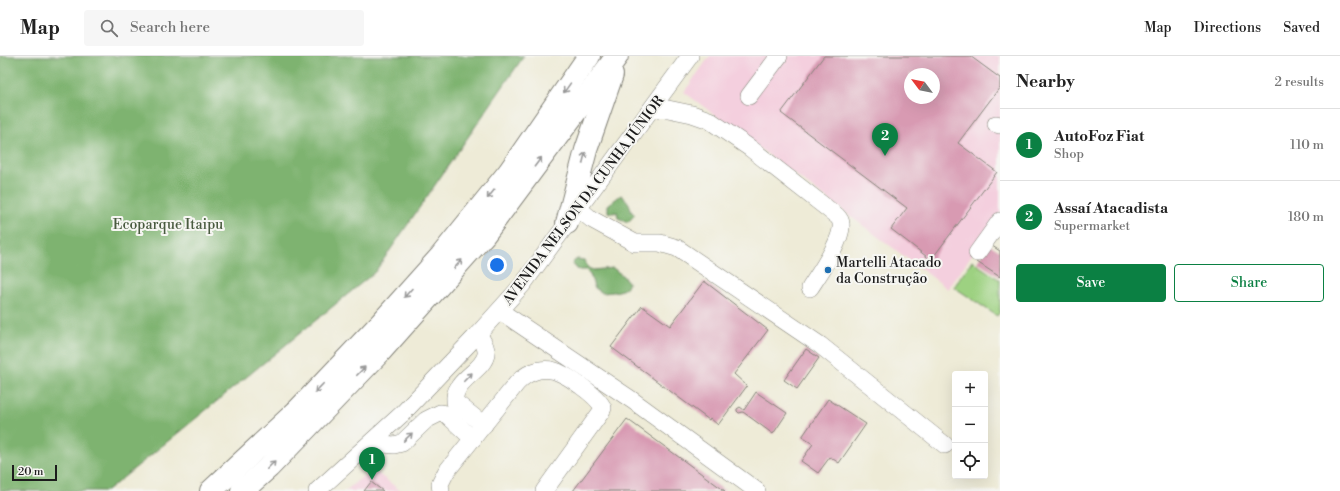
<!DOCTYPE html>
<meta charset="utf-8">
<style>
body{margin:0;font-family:"Libre Bodoni",serif;background:#f6f6f6;color:#222}
.controls{position:absolute;right:12px;bottom:12px;display:grid;overflow:hidden;border-radius:4px;box-shadow:0 4px 16px #0002}
.controls button{width:36px;height:36px;display:grid;place-items:center;padding:0;border:0;border-bottom:1px solid #e0e0e0;background:#fff;color:#222;font:20px sans-serif}
.compass{position:absolute;left:904px;top:12px;width:36px;height:36px;border-radius:50%;background:#fff;box-shadow:0 4px 16px #0002;rotate:302deg}
.scale{position:absolute;left:12px;bottom:10px;width:45px;box-sizing:border-box;padding-left:4px;border:2px solid #1c1c1c;border-top:0;font-size:11px;line-height:14px;white-space:nowrap;color:#1c1c1c;-webkit-text-stroke:3px #f6f6f2;paint-order:stroke}
.you{position:absolute;left:497px;top:209px;width:14px;height:14px;margin:-10px;border:3px solid #fff;border-radius:50%;background:#1a73e8;box-shadow:0 0 0 6px #1a73e833}
.badge{display:grid;place-items:center;width:26px;height:26px;border-radius:50%;background:#0b8043;color:#fff;font-size:13px;font-weight:700}
.pin{position:absolute;translate:-50% -33px;filter:drop-shadow(0 1px 2px #0008)}
.pin::after{content:'';position:absolute;top:21px;width:14px;height:12px;background:inherit;clip-path:polygon(0 0,100% 0,50% 100%)}
.list{margin:0;padding:0;list-style:none}
h2{display:flex;justify-content:space-between;align-items:center;height:52px;margin:0;padding:0 16px;font-size:17px}
h2 small{font-size:13px;font-weight:400;color:#767676}
.list li{display:grid;grid-template-columns:26px 1fr auto;gap:12px;align-items:center;box-sizing:border-box;height:72px;padding:0 16px;border-top:1px solid #e0e0e0}
.list b{display:block;font-size:15px;white-space:nowrap}
.list p{margin:0;font-size:13px;white-space:nowrap;color:#767676}
.list em{font-size:13px;font-style:normal;color:#767676}
.actions{display:flex;gap:8px;padding:12px 16px}
.actions a{flex:1;padding:9px 0;border:1px solid #0b8043;border-radius:4px;text-align:center;font-size:14px;color:#0b8043}
.actions .main{background:#0b8043;color:#fff}
.icon{flex:none;width:22px;height:22px;fill:none;stroke:currentColor;stroke-width:2;stroke-linecap:round;stroke-linejoin:round}
.map{position:relative;flex:none;width:1000px;height:435px;overflow:hidden}
header{display:flex;align-items:center;gap:24px;box-sizing:border-box;height:56px;padding:0 20px;background:#fff;border-bottom:1px solid #e0e0e0}
header strong{font-size:19px}
nav{display:flex;gap:22px;margin-inline-start:auto;font-size:14px}
.search{width:280px;height:36px;background:#f6f6f6;display:flex;align-items:center;gap:10px;box-sizing:border-box;padding:0 14px;border-radius:4px;color:#767676;font-size:15px}
main{display:flex}
aside{flex:1;background:#fff}
.map>svg:first-child{display:block}
</style>
<header>
<strong>Map</strong>
<div class="search"><svg class="icon" aria-label="search" viewBox="0 0 24 24"><circle cx="10" cy="10" r="6"/><path d="M15 15l6 6"/></svg>Search here</div>
<nav><a>Map</a><a>Directions</a><a>Saved</a></nav>
</header>
<main>
<div class="map">
<svg width="1000" height="435" viewBox="0 0 1000 435">
<rect width="100%" height="100%" fill="#f6f6f2"/>
<filter id="ink" filterUnits="userSpaceOnUse"><feTurbulence type="fractalNoise" baseFrequency=".025" numOctaves="2"/><feDisplacementMap in="SourceGraphic" scale="8" xChannelSelector="R" yChannelSelector="G"/><feConvolveMatrix kernelMatrix="1 2 1 2 8 2 1 2 1" color-interpolation-filters="sRGB"/></filter>
<filter id="wash" filterUnits="userSpaceOnUse"><feTurbulence type="fractalNoise" baseFrequency=".012" numOctaves="4" result="noise"/><feDisplacementMap in="SourceGraphic" scale="16" xChannelSelector="R" yChannelSelector="G"/><feGaussianBlur stdDeviation="0.9" result="paint"/><feColorMatrix in="noise" values="0 0 0 0 0 0 0 0 0 0 0 0 0 0 0 0 0 1.4 0 .05"/><feComposite in="paint" operator="in"/></filter>
<g filter="url(#wash)">
<rect width="100%" height="100%" fill="#eeebd7"/>
<g fill="#f4cfde" fill-rule="evenodd">
<path d="M710,0h290v158l-52,75 -264,-197zM910,18h24v24h-24z"/>
<path d="M372,413l29,22h-56z"/>
</g>
<path fill="#9dd181" stroke="#5c764e" d="M972,205l28,19v32l-3,4 -43,-29z"/>
<g fill="#7eb36f" stroke="#4d6846">
<path d="M0,0h524l-149,216 -268,219h-107z"/>
<path d="M621,139c6,5 9,8 10,16l4,4 -7,7 -10,-4 -1,-6 -4,1 -5,-1v-7z"/>
<path d="M577,203l7,1 4,8 5,2 20,-2 10,8 6,7c-4,10 -18,9 -27,10l-8,-6 -4,-13 -4,-4h-8l-6,-7z"/>
</g>
<g id="blocks">
<g fill="#d89ab2" fill-rule="evenodd">
<path d="M824,0h146l30,22v9l-42,56 39,29 -66,88 -40,-31 16,-21 -126,-95zM910,18h24v24h-24z"/>
<path d="M989,188l11,7v26l-23,-15z"/>
<path d="M704,225l64,49 -34,44 13,12 -29,39 -8,-7 -1,2 -98,-73 31,-41 28,20z"/>
<path d="M806,293l13,9 -22,31 -13,-9z"/>
<path d="M756,336l31,21 -14,21 -30,-22 -4,1 -2,-2v-2l3,-2 4,3z"/>
<path d="M828,343l38,25 -27,39 -9,-6 -12,16 -17,-12 12,-17 -11,-7z"/>
<path d="M627,363l98,72h-152z"/>
<path d="M371,426l12,9h-19z"/>
</g>
</g>
</g>
<g filter="url(#ink)">
<use href="#blocks" fill-opacity="0" stroke="#85847a" stroke-width="1"/>
<g fill="none" stroke-linecap="round" stroke-linejoin="round">
<defs>
<g id="minor">
<path d="M749,40l30,-40"/>
<path d="M652,53h16l24,5 17,6 41,28 87,68c2,2 4,5 4,8 2,16 -22,50 -31,64"/>
<path d="M996,68l4,1"/>
<path d="M578,152l13,11 44,24h25l17,5 143,97 125,100"/>
<path d="M977,197l23,-32"/>
<path d="M500,255l132,89 125,91"/>
<path d="M478,278c4,6 9,13 8,20 -2,17 -34,26 -31,48l29,23"/>
<path d="M372,387l22,2 8,-2 24,-23 14,-7 6,1 27,25"/>
<path d="M317,435l85,-77 76,-80 45,-50 167,-228"/>
<path d="M441,435l-1,-7 6,-12 71,-89c12,-13 30,-18 45,-9 7,3 13,8 19,12 7,5 18,13 22,22l-2,4 -57,79"/>
</g>
<g id="highway">
<path d="M567,167l19,-73 26,-75"/>
<path d="M211,435l87,-81 83,-87 60,-67 68,-84 80,-116"/>
<path d="M242,435l27,-24 111,-115 104,-117 133,-179"/>
</g>
</defs>
<use href="#minor" stroke="#85847a" stroke-width="18"/>
<use href="#highway" stroke="#85847a" stroke-width="24"/>
<use href="#minor" stroke="#fff" stroke-width="17"/>
<use href="#highway" stroke="#fff" stroke-width="22"/>
</g>
<defs><path id="oneway-shaft" d="M-6 0H5M1.5-3L5.5 0L1.5 3" fill="none" stroke-width="1.6" stroke-linecap="round" stroke-linejoin="round"/></defs>
<g stroke="#999">
<use href="#oneway-shaft" transform="translate(567 32) rotate(125)"/>
<use href="#oneway-shaft" transform="translate(584 102) rotate(-76)"/>
<use href="#oneway-shaft" transform="translate(538 106) rotate(-53)"/>
<use href="#oneway-shaft" transform="translate(491 138) rotate(129)"/>
<use href="#oneway-shaft" transform="translate(458 208) rotate(-48)"/>
<use href="#oneway-shaft" transform="translate(408 237) rotate(132)"/>
<use href="#oneway-shaft" transform="translate(361 315) rotate(-46)"/>
<use href="#oneway-shaft" transform="translate(468 321) rotate(-46)"/>
<use href="#oneway-shaft" transform="translate(319 332) rotate(134)"/>
<use href="#oneway-shaft" transform="translate(408 381) rotate(-44)"/>
<use href="#oneway-shaft" transform="translate(271 409) rotate(-45)"/>
</g>
</g>
<circle fill="#1f6fb2" stroke="#f6f6f2" stroke-width="1.5" cx="828" cy="214" r="4"/>
<g text-anchor="middle" stroke-width="4" stroke-linejoin="round" paint-order="stroke">
<g font-size="14" fill="#1c1c1c" stroke="#f6f6f2">
<text transform="translate(583 144) rotate(-53)" y="5">AVENIDA NELSON DA CUNHA JÚNIOR</text>
</g>
<g font-size="14" fill="#495b3f" stroke="#f6f6f2">
<text x="168" y="173">Ecoparque Itaipu</text>
</g>
<g font-size="14" fill="#1c1c1c" stroke="#f6f6f2" text-anchor="start">
<text x="836" y="211">Martelli Atacado<tspan x="836" dy="16">da Construção</tspan></text>
</g>
</g>
</svg>
<div class="controls">
<button>+</button>
<button>−</button>
<button><svg class="icon" aria-label="locate" viewBox="0 0 24 24"><circle cx="12" cy="12" r="6"/><path d="M12 2v4M12 18v4M2 12h4M18 12h4"/></svg></button>
</div>
<svg class="compass" viewBox="-18 -18 36 36"><path d="M0-13l5 13h-10z" fill="#e53935"/><path d="M0 13l5-13h-10z" fill="#767676"/></svg>
<div class="scale">20 m</div>
<div class="you"></div>
<div class="pin badge" style="left:372px;top:424px">1</div>
<div class="pin badge" style="left:885px;top:100px">2</div>
</div>
<aside>
<h2>Nearby<small>2 results</small></h2>
<ul class="list">
<li><span class="badge">1</span><div><b>AutoFoz Fiat</b><p>Shop</p></div><em>110 m</em></li>
<li><span class="badge">2</span><div><b>Assaí Atacadista</b><p>Supermarket</p></div><em>180 m</em></li>
</ul>
<div class="actions"><a class="main">Save</a><a>Share</a></div>
</aside>
</main>
